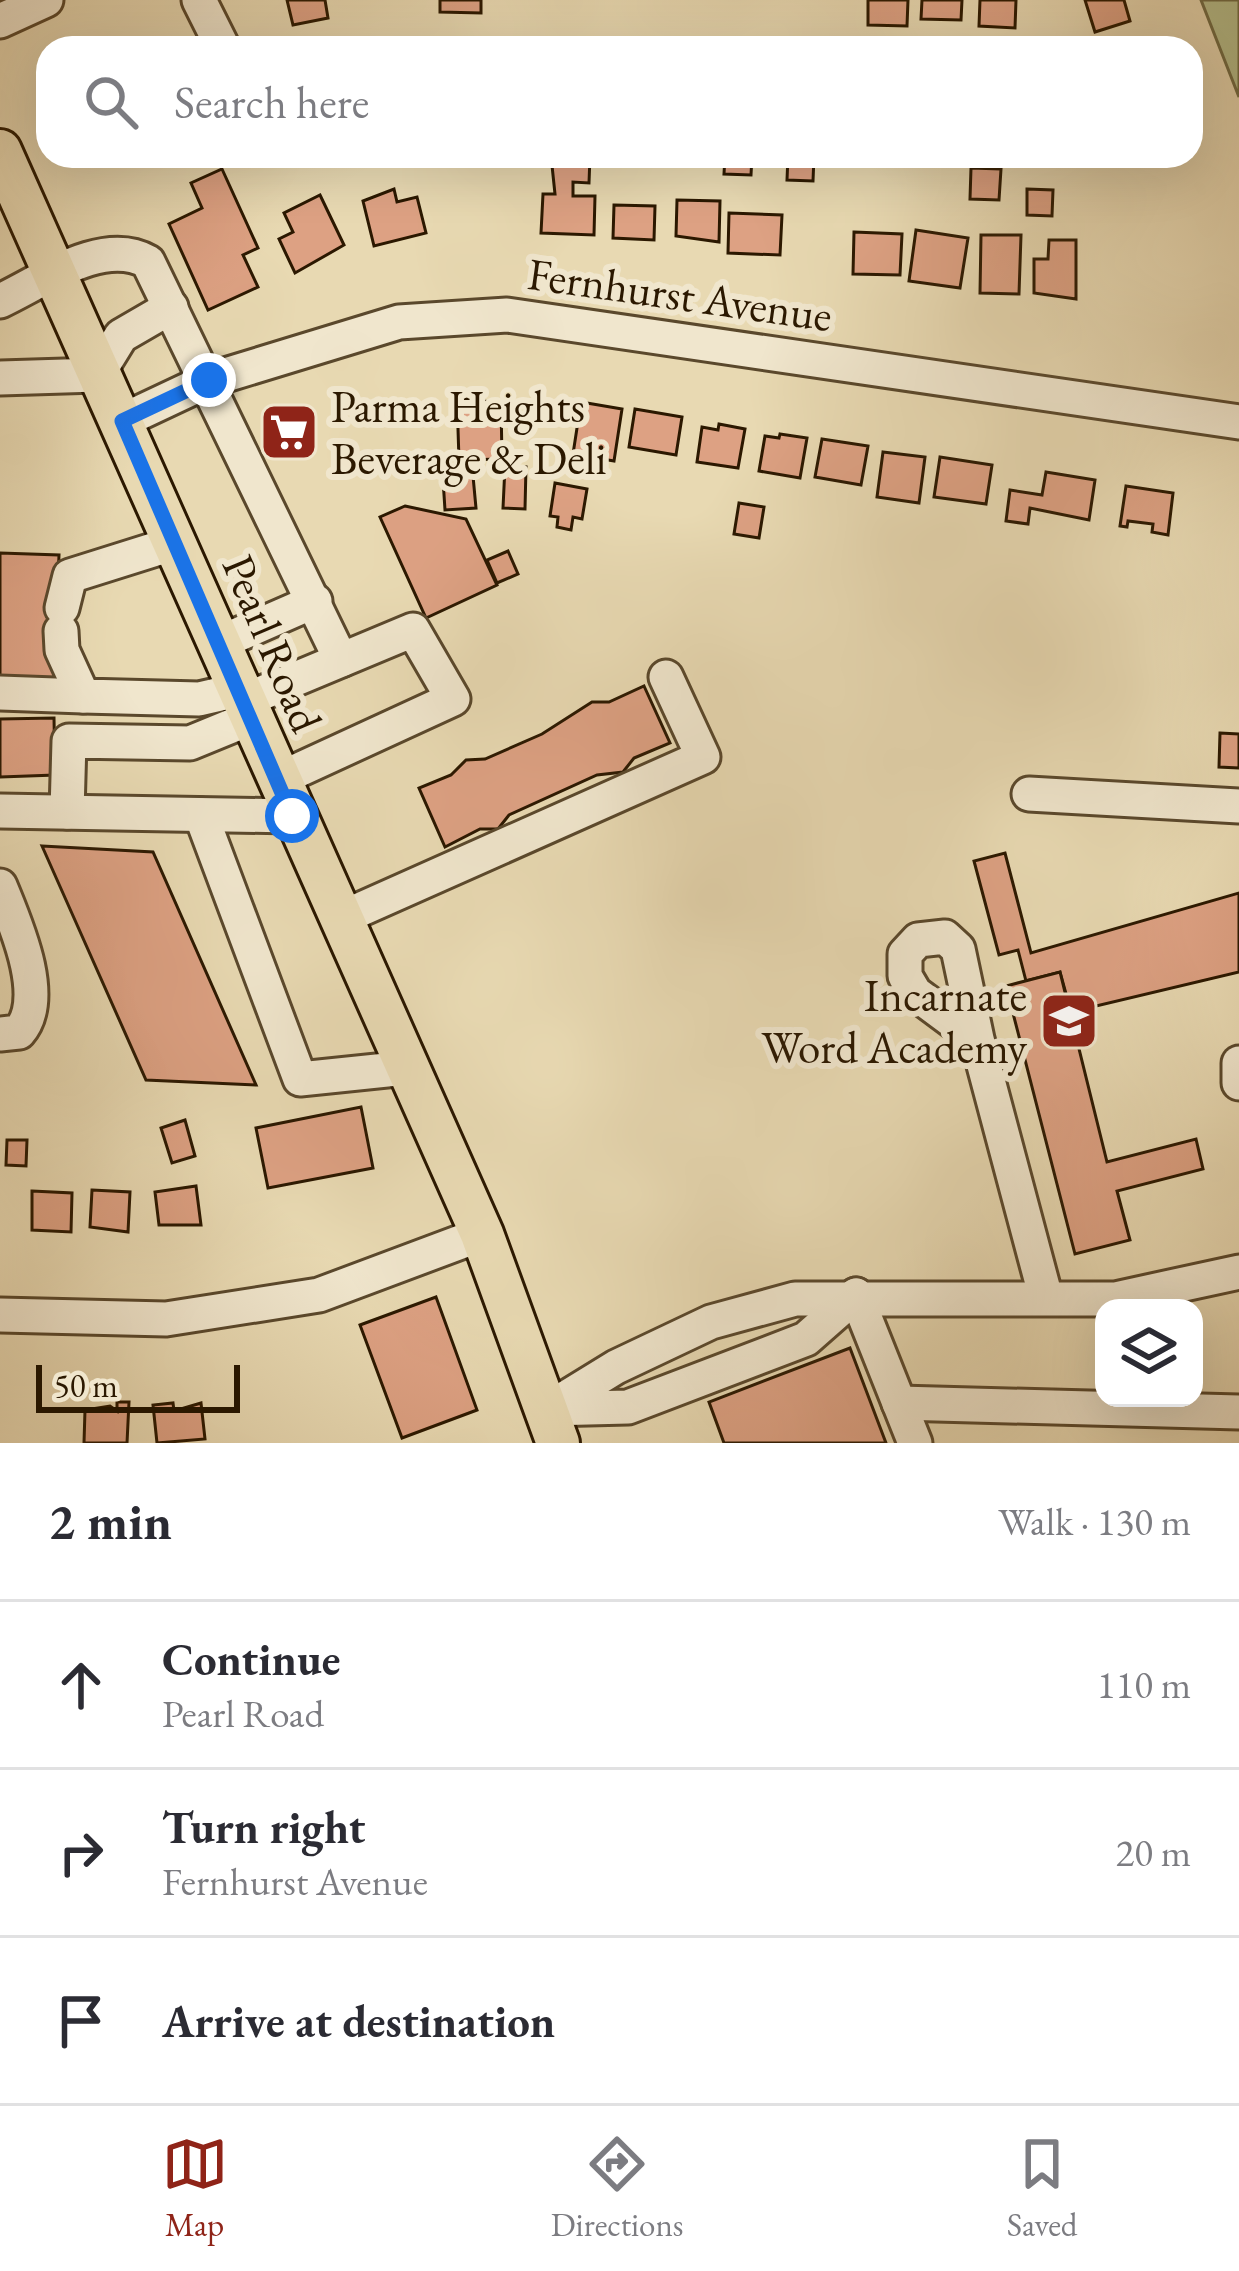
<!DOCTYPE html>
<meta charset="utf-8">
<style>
body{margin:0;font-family:"EB Garamond",serif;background:#f7f7f7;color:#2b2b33}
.controls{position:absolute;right:36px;bottom:36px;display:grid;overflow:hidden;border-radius:24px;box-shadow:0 12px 48px #0002}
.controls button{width:108px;height:108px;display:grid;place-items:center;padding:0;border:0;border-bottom:3px solid #e1e1e2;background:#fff;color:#2b2b33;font:60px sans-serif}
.scale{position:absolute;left:36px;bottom:30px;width:204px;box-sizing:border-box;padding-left:12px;border:6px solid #2b1800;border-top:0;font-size:33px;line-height:42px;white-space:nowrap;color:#2b1800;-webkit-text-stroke:9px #f0e6cd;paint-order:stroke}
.stop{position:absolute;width:36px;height:36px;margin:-27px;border:9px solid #1a73e8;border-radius:50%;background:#fff}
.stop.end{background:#1a73e8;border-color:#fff;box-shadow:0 3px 12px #0008}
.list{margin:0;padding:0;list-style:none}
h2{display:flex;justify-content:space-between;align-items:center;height:156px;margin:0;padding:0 48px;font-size:51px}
h2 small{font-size:39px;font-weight:400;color:#7c7c81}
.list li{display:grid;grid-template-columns:78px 1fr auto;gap:36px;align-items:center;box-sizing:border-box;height:168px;padding:0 48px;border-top:3px solid #e1e1e2}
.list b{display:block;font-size:45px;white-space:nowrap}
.list p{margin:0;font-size:39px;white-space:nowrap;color:#7c7c81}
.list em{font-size:39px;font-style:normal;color:#7c7c81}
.icon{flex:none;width:66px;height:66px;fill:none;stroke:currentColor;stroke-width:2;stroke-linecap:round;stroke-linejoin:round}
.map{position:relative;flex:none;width:1239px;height:1443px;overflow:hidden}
.search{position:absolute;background:#fff;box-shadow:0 12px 48px #0002;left:36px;right:36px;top:36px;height:132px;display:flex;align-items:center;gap:30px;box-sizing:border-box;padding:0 42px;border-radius:36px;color:#7c7c81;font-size:45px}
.sheet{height:660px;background:#fff}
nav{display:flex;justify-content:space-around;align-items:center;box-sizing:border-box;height:168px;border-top:3px solid #e1e1e2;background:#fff;font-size:33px;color:#7c7c81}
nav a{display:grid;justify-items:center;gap:6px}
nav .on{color:#8f2418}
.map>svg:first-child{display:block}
</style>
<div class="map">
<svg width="1239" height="1443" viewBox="0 0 1239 1443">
<rect width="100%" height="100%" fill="#e8d9b2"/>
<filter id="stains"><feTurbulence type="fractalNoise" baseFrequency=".00167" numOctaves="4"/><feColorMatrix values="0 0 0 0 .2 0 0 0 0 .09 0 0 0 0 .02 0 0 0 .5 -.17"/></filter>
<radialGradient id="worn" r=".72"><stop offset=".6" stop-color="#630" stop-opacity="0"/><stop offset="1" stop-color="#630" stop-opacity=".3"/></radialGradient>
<path fill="#b5bf8d" stroke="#706c46" stroke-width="3" d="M1201,0h38v97z"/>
<g fill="#dda183" stroke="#2b1800" stroke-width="3">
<path d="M287,0h38l3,18 -35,7z"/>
<path d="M440,0h41v13l-41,-1z"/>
<path d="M868,0h40l-1,26 -39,-1z"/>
<path d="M922,0h40l-1,20 -40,-1z"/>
<path d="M980,0h36l-1,28 -36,-2z"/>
<path d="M1085,0h39l6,21 -35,11z"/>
<path d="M551,156h39l-1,27 -16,-1v14h22l-1,39 -53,-2 2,-39h12z"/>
<path d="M725,156h27l-1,19 -27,-1z"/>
<path d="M788,156h26l-1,25 -26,-1z"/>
<path d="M971,168l30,1 -2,31 -29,-1z"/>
<path d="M222,169l36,79 -15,7 15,32 -50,23 -39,-86 33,-16 -11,-25z"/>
<path d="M394,189l3,13 20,-5 9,36 -52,13 -11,-45z"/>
<path d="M1027,189l26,1 -1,26 -25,-1z"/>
<path d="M320,195l24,50 -49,28 -16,-34 14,-7 -9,-19z"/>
<path d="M677,200l43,1 -1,41 -43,-6z"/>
<path d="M614,205l41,1 -1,34 -41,-2z"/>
<path d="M729,213l53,2 -2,40 -52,-2z"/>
<path d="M916,230l52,8 -8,50 -51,-7z"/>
<path d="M854,232l48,2 -2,41 -47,-1z"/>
<path d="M981,235h40l-2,59 -39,-1z"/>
<path d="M1049,240h27v59l-42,-6v-34h14z"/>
<path d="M457,398l44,5 1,56 -43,1z"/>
<path d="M581,402l41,7 -8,52 -41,-7z"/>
<path d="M635,409l47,8 -6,38 -47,-8z"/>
<path d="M719,424l26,5 -7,39 -41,-6 5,-35 16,3z"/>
<path d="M780,434l27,4 -7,40 -41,-7 6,-35 14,2z"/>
<path d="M822,439l46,7 -7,39 -46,-8z"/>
<path d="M883,452l42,5 -6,46 -42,-6z"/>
<path d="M940,457l52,8 -6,39 -52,-7z"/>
<path d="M505,466l21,1 -1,42 -22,-1z"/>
<path d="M1046,472l49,8 -6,40 -59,-12 -2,16 -22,-3 4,-31 32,5z"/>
<path d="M473,476l3,32 -31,2 -2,-31z"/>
<path d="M555,483l32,6 -5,30 -9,-2 -2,13 -14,-3 1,-10 -8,-1z"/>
<path d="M1126,486l47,7 -5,42 -16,-3 1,-8 -25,-3 -1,6 -7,-1z"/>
<path d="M739,503l25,4 -5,31 -25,-4z"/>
<path d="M405,506l61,13 31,66 -71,33 -46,-101z"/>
<path d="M508,551l10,23 -21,9 -10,-23z"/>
<path d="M0,553l59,2 -5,124 -54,-2z"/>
<path d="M644,686l26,57 -36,15 -11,14 -26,3 -88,40 -11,14h-18l-35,18 -26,-59 32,-13 15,-15 19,-1 57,-25 50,-32h17z"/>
<path d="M54,718l1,57 -55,2v-58z"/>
<path d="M1220,733l19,1v34l-20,-1z"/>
<path d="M42,846l111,6 103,233 -110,-5z"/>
<path d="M1005,853l26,100 208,-60v79l-168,40 -11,-40 -34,9 -8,-31 -19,5 -25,-94z"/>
<path d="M1060,972l47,190 89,-23 7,30 -86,22 13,49 -55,14 -69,-268z"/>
<path d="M361,1107l12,61 -105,20 -12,-60z"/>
<path d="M185,1120l10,36 -23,7 -11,-35z"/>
<path d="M7,1140h20l-1,26 -20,-1z"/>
<path d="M196,1186l5,39h-42l-4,-33z"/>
<path d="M92,1190l38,2 -2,40 -38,-5z"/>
<path d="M32,1191l40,2 -1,39 -39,-2z"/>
<path d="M436,1297l41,113 -75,28 -42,-113z"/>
<path d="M850,1348l36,95h-162l-15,-41z"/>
<path d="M117,1402h12l-2,41h-43l1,-33 25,-4 7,5z"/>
<path d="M173,1403l1,8 27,-8 4,36 -48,4 -4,-38z"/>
</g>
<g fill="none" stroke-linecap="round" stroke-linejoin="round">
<defs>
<g id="minor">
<path d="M199,0l24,48"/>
<path d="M0,21l46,-21"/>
<path d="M0,301c41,-19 103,-65 148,-39l193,398"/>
<path d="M0,378l97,-3 24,-39 50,-29"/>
<path d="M122,421l87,-41 190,-58 108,-7 732,107"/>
<path d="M62,608l8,-32 105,-33"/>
<path d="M61,631l1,19 21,46 116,3 39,-9"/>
<path d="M219,643l96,-42"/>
<path d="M0,693l83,3"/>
<path d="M243,701l170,-71 40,69 -176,81"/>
<path d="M1029,794l210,12"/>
<path d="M0,811l292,5"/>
<path d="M67,812l2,-71 121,2 61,-25"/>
<path d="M201,815l99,264 106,-11"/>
<path d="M0,886c15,37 49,112 19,146l-19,2"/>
<path d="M339,919l364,-162 -37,-80"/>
<path d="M977,1039l-19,-90 -13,-12 -27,3 -13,14v22l10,17 62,46 69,259"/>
<path d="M1239,1063v20"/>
<path d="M856,1295l59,148"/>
<path d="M0,1315l166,4 153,-24 163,-61"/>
<path d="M899,1403l340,9"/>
<path d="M548,1409l80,-2 178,-68 50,-44"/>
<path d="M546,1410l70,-43 95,-45 84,-23h320l124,-27"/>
</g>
<path id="major" d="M0,151l482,1083 76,209"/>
</defs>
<use href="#minor" stroke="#5a482c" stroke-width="39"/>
<use href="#major" stroke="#2b1800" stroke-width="48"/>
<use href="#minor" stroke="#f0e6cd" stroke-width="33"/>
<use href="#major" stroke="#e8d9b2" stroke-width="42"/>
</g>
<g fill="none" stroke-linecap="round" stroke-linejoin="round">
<path stroke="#1a73e8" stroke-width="15" d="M209,380l-87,41 170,395"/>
</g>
<defs>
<symbol id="supermarket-square" viewBox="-11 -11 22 22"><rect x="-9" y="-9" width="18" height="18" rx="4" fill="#8f2418" stroke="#f0e6cd"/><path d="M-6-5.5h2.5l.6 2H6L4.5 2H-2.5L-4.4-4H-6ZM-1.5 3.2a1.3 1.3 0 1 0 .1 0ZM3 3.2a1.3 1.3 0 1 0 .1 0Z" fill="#fff"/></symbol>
<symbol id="school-square" viewBox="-11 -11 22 22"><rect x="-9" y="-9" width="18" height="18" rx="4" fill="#8f2418" stroke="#f0e6cd"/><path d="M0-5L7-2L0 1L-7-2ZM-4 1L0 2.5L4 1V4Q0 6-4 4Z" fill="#fff"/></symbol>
</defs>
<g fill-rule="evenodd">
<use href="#supermarket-square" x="256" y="399" width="66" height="66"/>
<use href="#school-square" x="1036" y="988" width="66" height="66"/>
</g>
<g text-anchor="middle" stroke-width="12" stroke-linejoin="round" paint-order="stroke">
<g font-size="45" fill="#2b1800" stroke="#f0e6cd">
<text transform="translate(680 294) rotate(8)" y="16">Fernhurst Avenue</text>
<text transform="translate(273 643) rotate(67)" y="16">Pearl Road</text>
</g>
<g font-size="45" fill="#2b1800" stroke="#f0e6cd" text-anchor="start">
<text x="331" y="422">Parma Heights<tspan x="331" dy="52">Beverage &amp; Deli</tspan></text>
<text x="1027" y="1011" text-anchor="end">Incarnate<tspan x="1027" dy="52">Word Academy</tspan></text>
</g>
</g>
<rect width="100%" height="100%" filter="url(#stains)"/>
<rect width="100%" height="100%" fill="url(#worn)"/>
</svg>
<div class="controls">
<button><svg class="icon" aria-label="layers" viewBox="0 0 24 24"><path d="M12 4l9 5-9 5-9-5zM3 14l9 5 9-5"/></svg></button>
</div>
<div class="scale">50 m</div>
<div class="stop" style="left:292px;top:816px"></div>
<div class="stop end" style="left:209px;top:380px"></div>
<div class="search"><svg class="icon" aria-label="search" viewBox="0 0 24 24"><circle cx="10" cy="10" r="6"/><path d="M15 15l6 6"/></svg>Search here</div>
</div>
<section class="sheet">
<h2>2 min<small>Walk · 130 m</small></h2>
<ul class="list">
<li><svg class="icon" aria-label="ahead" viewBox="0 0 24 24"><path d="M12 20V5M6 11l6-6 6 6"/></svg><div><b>Continue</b><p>Pearl Road</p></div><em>110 m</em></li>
<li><svg class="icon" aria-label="right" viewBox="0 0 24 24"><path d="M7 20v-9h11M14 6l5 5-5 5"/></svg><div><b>Turn right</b><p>Fernhurst Avenue</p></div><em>20 m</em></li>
<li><svg class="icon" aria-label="arrive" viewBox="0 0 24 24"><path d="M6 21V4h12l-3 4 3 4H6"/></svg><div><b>Arrive at destination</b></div></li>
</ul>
</section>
<nav>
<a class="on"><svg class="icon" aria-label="map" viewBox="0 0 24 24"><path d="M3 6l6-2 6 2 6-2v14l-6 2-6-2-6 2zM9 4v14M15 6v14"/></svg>Map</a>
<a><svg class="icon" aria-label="directions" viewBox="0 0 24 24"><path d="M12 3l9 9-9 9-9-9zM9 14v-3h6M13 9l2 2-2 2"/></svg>Directions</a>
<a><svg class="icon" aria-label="saved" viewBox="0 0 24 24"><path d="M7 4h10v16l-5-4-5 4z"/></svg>Saved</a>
</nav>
